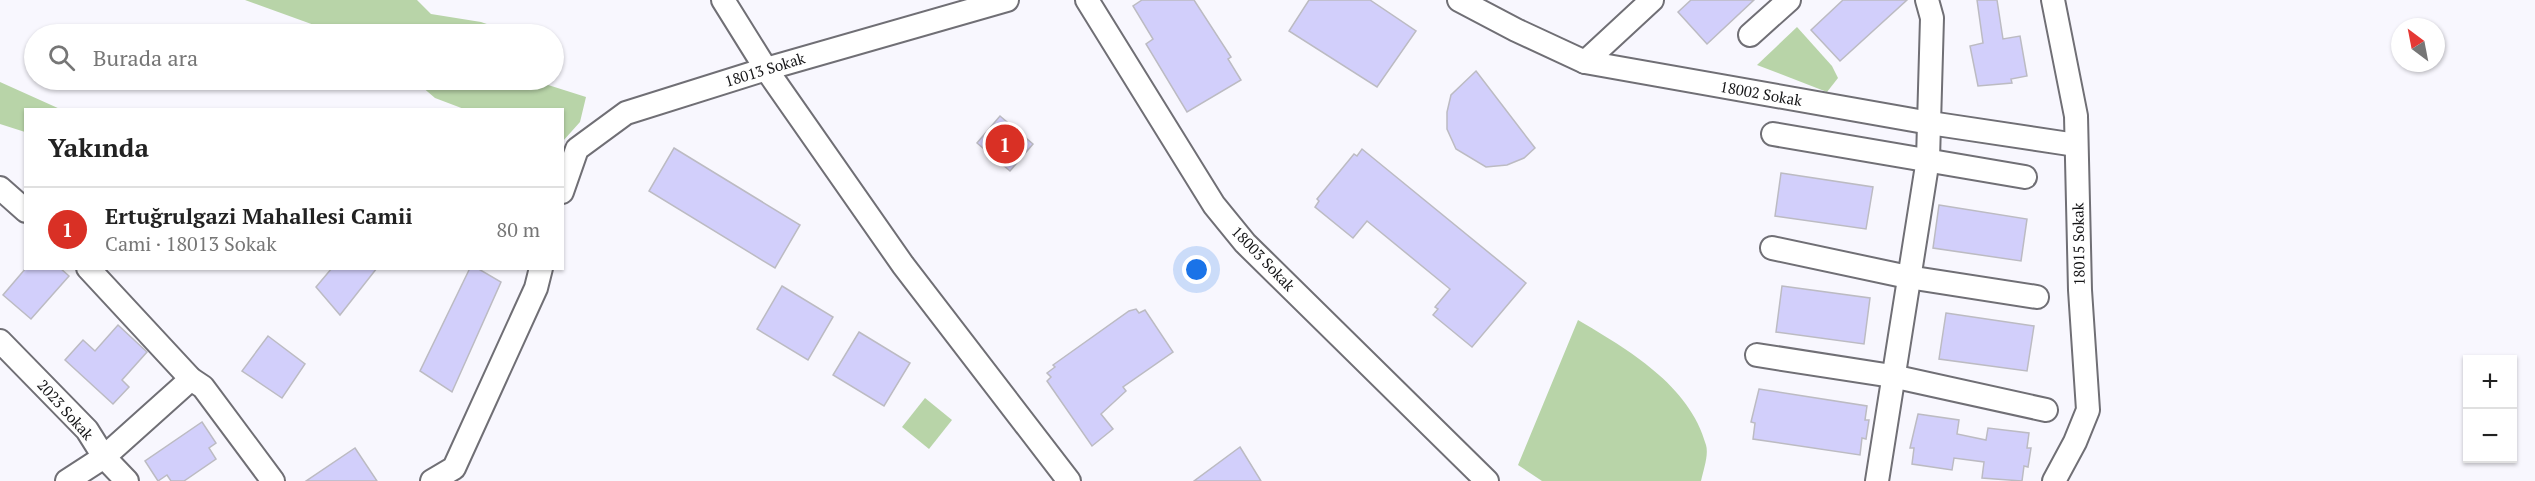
<!DOCTYPE html>
<html lang="tr">
<meta charset="utf-8">
<style>
body{margin:0;font-family:"PT Serif",serif;background:#f6f6f6;color:#222}
.controls{position:absolute;right:18px;bottom:18px;display:grid;overflow:hidden;border-radius:0px;box-shadow:0 2px 4px #0004}
.controls button{width:54px;height:54px;display:grid;place-items:center;padding:0;border:0;border-bottom:2px solid #e0e0e0;background:#fff;color:#222;font:30px sans-serif}
.compass{position:absolute;left:2391px;top:18px;width:54px;height:54px;border-radius:50%;background:#fff;box-shadow:0 2px 4px #0004;rotate:328deg}
.you{position:absolute;left:1197px;top:270px;width:21px;height:21px;margin:-15px;border:4px solid #fff;border-radius:50%;background:#1a73e8;box-shadow:0 0 0 9px #1a73e833}
.badge{display:grid;place-items:center;width:39px;height:39px;border-radius:50%;background:#d93025;color:#fff;font-size:20px;font-weight:700}
.pin{position:absolute;translate:-50% -50%;border:3px solid #fff;box-shadow:0 2px 6px #0006}
.list{margin:0;padding:0;list-style:none}
h2{display:flex;justify-content:space-between;align-items:center;height:78px;margin:0;padding:0 24px;font-size:26px}
h2 small{font-size:20px;font-weight:400;color:#767676}
.list li{display:grid;grid-template-columns:39px 1fr auto;gap:18px;align-items:center;box-sizing:border-box;height:84px;padding:0 24px;border-top:2px solid #e0e0e0}
.list b{display:block;font-size:22px;white-space:nowrap}
.list p{margin:0;font-size:20px;white-space:nowrap;color:#767676}
.list em{font-size:20px;font-style:normal;color:#767676}
.icon{flex:none;width:33px;height:33px;fill:none;stroke:currentColor;stroke-width:2;stroke-linecap:round;stroke-linejoin:round}
.map{position:relative;flex:none;width:2535px;height:481px;overflow:hidden}
.search{position:absolute;background:#fff;box-shadow:0 2px 4px #0004;left:24px;top:24px;width:540px;height:66px;display:flex;align-items:center;gap:15px;box-sizing:border-box;padding:0 21px;border-radius:33px;color:#767676;font-size:22px}
.panel{position:absolute;background:#fff;box-shadow:0 2px 4px #0004;left:24px;top:108px;width:540px;height:162px;border-radius:0px}
.map>svg:first-child{display:block}
</style>
<div class="map">
<svg width="2535" height="481" viewBox="0 0 2535 481">
<rect width="100%" height="100%" fill="#f8f7fe"/>
<g fill="#b8d4a8">
<path d="M245,0h172l14,14 50,8 35,12h-177z"/>
<path d="M1797,27l35,39 6,12 -11,14 -70,-27z"/>
<path d="M414,80h130l1,4 41,13 -6,25 -17,19 -1,-31 -98,-1 -29,-11z"/>
<path d="M0,82l60,27 -34,1 -1,22 -25,-8z"/>
<path d="M1578,320c49,29 112,65 128,125 3,10 -3,26 -5,36h-159l-24,-16z"/>
<path d="M925,398l27,22 -23,29 -27,-22z"/>
</g>
<g fill="#d2cffb" stroke="#bcbbc2" stroke-width="1.5">
<path d="M1142,0h52l37,57 -3,2 13,21 -54,32 -41,-68 7,-5 -20,-33z"/>
<path d="M1309,0h61l46,31 -39,56 -88,-56z"/>
<path d="M1691,0h63l-47,44 -29,-32z"/>
<path d="M1843,0h64l-67,61 -29,-31z"/>
<path d="M1977,0h20l6,39 17,-3 7,40 -16,3 1,4 -34,3 -8,-40 13,-3z"/>
<path d="M1476,71l59,77 -11,10 -17,7 -21,2 -30,-18 -9,-20v-17l4,-17z"/>
<path d="M1000,116l33,28 -23,27 -33,-28z"/>
<path d="M674,148l126,77 -25,43 -126,-77z"/>
<path d="M1362,149l164,134 -54,64 -39,-32 5,-6 -3,-2 15,-18 -83,-68 -14,17 -38,-31 4,-6 -2,-2 37,-45 3,2z"/>
<path d="M1781,173l92,14 -7,42 -91,-13z"/>
<path d="M1939,205l88,14 -6,42 -88,-13z"/>
<path d="M26,268h34l9,8 -38,43 -28,-24z"/>
<path d="M332,268h45l-37,47 -24,-28z"/>
<path d="M470,268h7l24,14 -49,110 -32,-21z"/>
<path d="M782,286l51,31 -25,43 -51,-31z"/>
<path d="M1782,286l88,12 -6,46 -88,-12z"/>
<path d="M1136,309l3,4 6,-3 28,42 -50,35 3,4 -25,23 12,15 -21,17 -45,-65 4,-4 -4,-4 8,-6 -2,-2 76,-54z"/>
<path d="M1946,313l88,13 -7,45 -88,-12z"/>
<path d="M118,325l29,27 -25,28 7,7 -16,17 -48,-44 18,-20 12,11z"/>
<path d="M859,332l51,31 -26,43 -51,-31z"/>
<path d="M268,336l37,28 -23,34 -40,-27z"/>
<path d="M1759,389l108,17 -2,14h4l-3,19 -4,-1 -2,17 -107,-16 2,-16 -4,-1z"/>
<path d="M1918,414l41,6 -2,14 29,6 2,-12 41,5 -2,15h4l-3,19 -4,-1 -2,15 -40,-3 2,-16 -30,-4 -2,12 -40,-6 2,-16h-4z"/>
<path d="M202,422l14,21 -7,5 7,11 -32,22h-13l-4,-6 -9,6 -13,-20z"/>
<path d="M1240,447l21,34h-67z"/>
<path d="M355,448l22,33h-71z"/>
</g>
<g fill="none" stroke-linecap="round" stroke-linejoin="round">
<defs>
<g id="minor">
<path d="M723,0l43,69 137,196 166,216"/>
<path d="M1087,0l127,205 31,38 242,238"/>
<path d="M1459,0l57,30 69,32 345,61 146,22"/>
<path d="M2053,0l23,116 4,174 8,120 -13,32 -21,39"/>
<path d="M1750,35l39,-35"/>
<path d="M1585,62l67,-62"/>
<path d="M1773,134l252,43"/>
<path d="M0,188l26,23"/>
<path d="M562,192l15,-43 49,-36 140,-44 241,-69"/>
<path d="M1772,248l136,29 129,20"/>
<path d="M88,268l103,111 12,8 70,94"/>
<path d="M0,341l87,89 17,27 23,24"/>
<path d="M1757,355l135,21 154,34"/>
<path d="M67,481l37,-24 87,-78"/>
<path d="M432,481l22,-13 82,-180 5,-20"/>
<path d="M1877,481l51,-322 4,-141 -5,-18"/>
</g>
</defs>
<use href="#minor" stroke="#706f75" stroke-width="26"/>
<use href="#minor" stroke="#fff" stroke-width="22"/>
</g>
<g text-anchor="middle" stroke-width="5" stroke-linejoin="round" paint-order="stroke">
<g font-size="15" fill="#141416" stroke="#fff">
<text transform="translate(765 70) rotate(-17)" y="5">18013 Sokak</text>
<text transform="translate(1761 94) rotate(10)" y="5">18002 Sokak</text>
<text transform="translate(2079 244) rotate(-91)" y="5">18015 Sokak</text>
<text transform="translate(1263 259) rotate(46)" y="5">18003 Sokak</text>
<text transform="translate(65 410) rotate(48)" y="5">2023 Sokak</text>
</g>
</g>
</svg>
<div class="controls">
<button>+</button>
<button>−</button>
</div>
<svg class="compass" viewBox="-18 -18 36 36"><path d="M0-13l5 13h-10z" fill="#e53935"/><path d="M0 13l5-13h-10z" fill="#767676"/></svg>
<div class="you"></div>
<div class="pin badge" style="left:1005px;top:144px">1</div>
<div class="search"><svg class="icon" aria-label="search" viewBox="0 0 24 24"><circle cx="10" cy="10" r="6"/><path d="M15 15l6 6"/></svg>Burada ara</div>
<section class="panel">
<h2>Yakında<small></small></h2>
<ul class="list">
<li><span class="badge">1</span><div><b>Ertuğrulgazi Mahallesi Camii</b><p>Cami · 18013 Sokak</p></div><em>80 m</em></li>
</ul>
</section>
</div>
